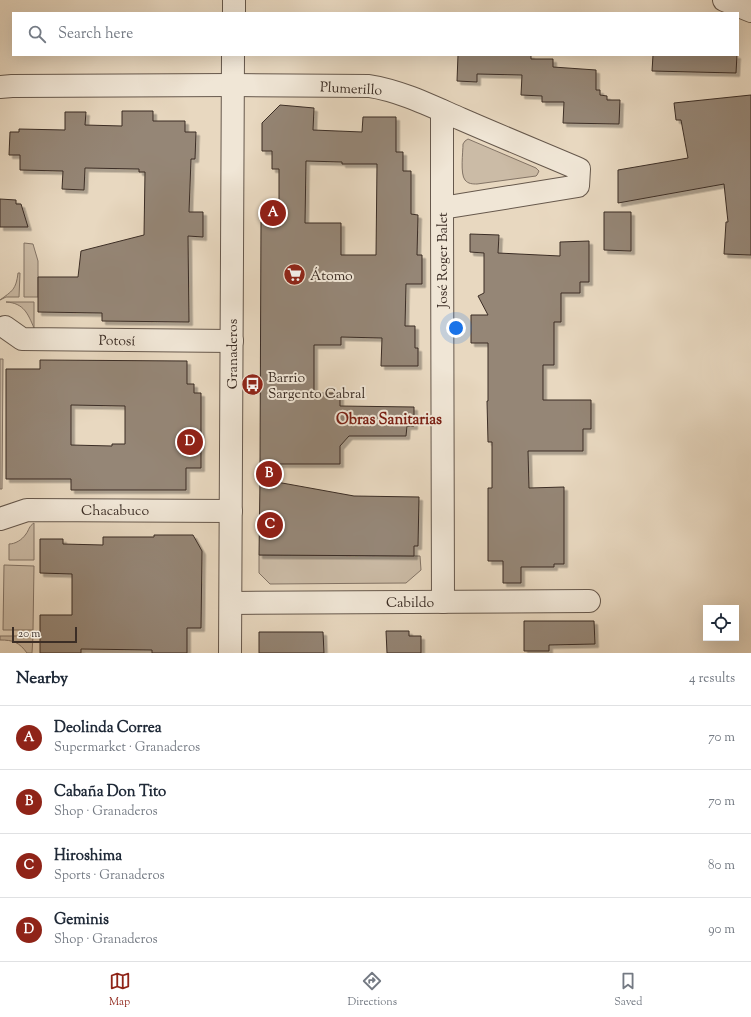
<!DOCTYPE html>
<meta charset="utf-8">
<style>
body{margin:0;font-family:"Sorts Mill Goudy",serif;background:#f2f2f3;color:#1f2937}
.controls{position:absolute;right:12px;bottom:12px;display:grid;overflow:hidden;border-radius:0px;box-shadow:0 4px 16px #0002}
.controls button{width:36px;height:36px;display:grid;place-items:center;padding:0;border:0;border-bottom:1px solid #e0e1e3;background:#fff;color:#1f2937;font:20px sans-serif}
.scale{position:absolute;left:12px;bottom:10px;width:65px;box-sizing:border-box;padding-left:4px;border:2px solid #3b2d25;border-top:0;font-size:11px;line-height:14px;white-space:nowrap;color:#3b2d25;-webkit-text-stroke:3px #f0e6d6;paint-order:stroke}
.you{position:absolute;left:456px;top:328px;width:14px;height:14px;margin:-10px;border:3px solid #fff;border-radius:50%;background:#1a73e8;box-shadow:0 0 0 6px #1a73e833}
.badge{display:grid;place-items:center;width:26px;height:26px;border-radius:50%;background:#8f2418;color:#fff;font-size:13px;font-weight:700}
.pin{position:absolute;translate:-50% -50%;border:2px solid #fff;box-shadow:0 1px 4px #0006}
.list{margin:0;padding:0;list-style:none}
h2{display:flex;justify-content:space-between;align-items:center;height:52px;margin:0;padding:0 16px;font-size:17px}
h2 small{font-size:13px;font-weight:400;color:#747a83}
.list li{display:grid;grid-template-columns:26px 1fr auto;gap:12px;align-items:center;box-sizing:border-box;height:64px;padding:0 16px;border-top:1px solid #e0e1e3}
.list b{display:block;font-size:15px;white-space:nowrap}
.list p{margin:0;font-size:13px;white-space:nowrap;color:#747a83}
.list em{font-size:13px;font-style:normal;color:#747a83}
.icon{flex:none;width:22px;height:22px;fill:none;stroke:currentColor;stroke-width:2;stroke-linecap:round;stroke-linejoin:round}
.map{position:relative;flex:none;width:751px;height:653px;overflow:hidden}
.search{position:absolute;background:#fff;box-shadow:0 4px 16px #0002;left:12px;right:12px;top:12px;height:44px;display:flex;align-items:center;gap:10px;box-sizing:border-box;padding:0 14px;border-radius:0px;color:#747a83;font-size:15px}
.sheet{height:308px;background:#fff}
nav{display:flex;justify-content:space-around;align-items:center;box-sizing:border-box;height:56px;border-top:1px solid #e0e1e3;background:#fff;font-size:11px;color:#747a83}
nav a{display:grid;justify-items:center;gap:2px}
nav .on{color:#8f2418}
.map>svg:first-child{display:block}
</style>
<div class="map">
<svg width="751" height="653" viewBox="0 0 751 653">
<defs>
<filter id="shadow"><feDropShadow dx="3.5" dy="3.5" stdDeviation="0" flood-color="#0004"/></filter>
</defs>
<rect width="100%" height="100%" fill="#e8d8c0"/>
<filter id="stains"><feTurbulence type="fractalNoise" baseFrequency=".005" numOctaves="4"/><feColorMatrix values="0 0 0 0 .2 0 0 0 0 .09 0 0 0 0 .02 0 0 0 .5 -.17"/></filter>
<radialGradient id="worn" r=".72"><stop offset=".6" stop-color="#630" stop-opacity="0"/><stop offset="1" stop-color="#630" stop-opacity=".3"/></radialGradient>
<g fill="#cbbba6" stroke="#837466">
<path d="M468,139l68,29 3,3 -2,4 -1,1 -59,8c-4,0 -9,0 -12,-4 -5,-6 -2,-28 -2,-36l2,-3z"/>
<path d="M24,243l9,1 5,17v36h-14z"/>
<path d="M18,273h2l-1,24h-13l-6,3c12,-9 16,-10 18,-27z"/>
<path d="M6,302h28v26c-6,-14 -10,-25 -28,-26z"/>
<path d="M0,359h3l-1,130h-2z"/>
<path d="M34,523v37h-25v-16c6,0 13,-4 17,-10 3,-4 3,-8 8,-11z"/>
<path d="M259,555l161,1 1,14 -15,13 -136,1 -11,-11z"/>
<path d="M4,565l30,1 -1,64h-30z"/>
<path d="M0,636h33l-1,17h-5c-8,-11 -14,-13 -27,-13z"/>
</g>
<g fill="#958676" stroke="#3b2d25" fill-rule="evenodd" filter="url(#shadow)">
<path d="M458,55h73v4h22v8l43,3v20h4v5l7,1v4h13l-1,24 -56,-1 1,-21h-22v-6l-21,-1 1,-20 -45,-1v8l-20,-1z"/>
<path d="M653,55h84l-1,18 -84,-2z"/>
<path d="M751,95v160l-27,-1 2,-32h2l-4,-38 -106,19v-33l70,-12 -7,-38h-5l-2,-17z"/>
<path d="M280,105l34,3 -1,22 49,2 1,-15h33v35h7v19h8v43l7,1 -1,40h5v29h-16l-1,42h10v22h3v18h-37l1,-28 -41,-1v8h-27v48h26v13l74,1v19h-7l-1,10h-57l-9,10v18h-80l1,-242h10v-19h8v-34h-7v-18h-10v-28zM306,161l36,1v2h35l-1,91h-35v-32h-36z"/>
<path d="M122,111h31v10h32v11h11l-1,27h-4l-2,53h14v25l-15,-1 1,86 -87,-1v-8l-64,-1v-35h40l3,-26 63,-16 1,-63h-6v-3l-54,-1 -1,22 -22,-1 1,-18 -43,-1v-15h-11l1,-23h9v-3l46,1v-18h21l-1,13 37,1z"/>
<path d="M0,199l16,1v4h5l7,23h-28z"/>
<path d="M604,212h27v39l-27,-1z"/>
<path d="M470,234l29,1 -1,18 62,3v-14l29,-1v41h-9v11h-19v29h-7v43h-11v35h48v29h-8v22h-55l1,37 35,-1v77h-10v3h-33v16h-18v-22h-15v-73h4v-46h-4l-1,-41h1v-58h-17v-28h17l-10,-19 6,-3v-40l-14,-1z"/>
<path d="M40,360l147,1v23h7v9h7v75h-15v22h-115v-11h-65v-110h34zM71,405l54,1v38h-13v2l-41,-1z"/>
<path d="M260,479l94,17 65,1 -1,49h-4v10l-155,-1z"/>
<path d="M154,535h39l9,16 -1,77h-14v25h-35v-3l-71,-1v4h-41v-38h32v-41l-32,-1v-34h23v5l40,1v-8h51z"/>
<path d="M524,621h70l1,23 -46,1v6h-25z"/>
<path d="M386,631h23v5h12v17h-34z"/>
<path d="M259,632h64l1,21h-65z"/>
</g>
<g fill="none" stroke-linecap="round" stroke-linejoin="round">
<defs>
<g id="minor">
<path d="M724,0l27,11"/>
<path d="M234,13v-13"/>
<path d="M0,87l12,-1 221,-1 136,1c32,5 62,20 92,33 39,17 78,33 118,50l-1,17 -136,22"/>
<path d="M442,111v97l1,394"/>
<path d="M5,327l17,12 210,2"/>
<path d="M0,519l27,-9 204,1"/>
<path d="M231,603l358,-2"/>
<path d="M230,653l3,-598"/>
</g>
</defs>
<use href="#minor" stroke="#66584c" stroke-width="24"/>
<use href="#minor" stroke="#f0e6d6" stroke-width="22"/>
</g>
<defs>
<symbol id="supermarket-disc" viewBox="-11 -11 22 22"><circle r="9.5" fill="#8f2418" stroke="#f0e6d6"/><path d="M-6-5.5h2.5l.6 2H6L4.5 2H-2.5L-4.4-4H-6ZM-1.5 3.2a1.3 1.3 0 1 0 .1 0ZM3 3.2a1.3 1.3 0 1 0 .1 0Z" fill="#fff"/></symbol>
<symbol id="bus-disc" viewBox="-11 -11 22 22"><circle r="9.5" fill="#8f2418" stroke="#f0e6d6"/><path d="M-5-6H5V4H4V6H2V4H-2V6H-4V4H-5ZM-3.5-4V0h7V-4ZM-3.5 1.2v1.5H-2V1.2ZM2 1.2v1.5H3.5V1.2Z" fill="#fff"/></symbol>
</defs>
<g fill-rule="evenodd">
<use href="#supermarket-disc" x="282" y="262" width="25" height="25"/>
<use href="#bus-disc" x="240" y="372" width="25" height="25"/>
</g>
<g text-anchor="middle" stroke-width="4" stroke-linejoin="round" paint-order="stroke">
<g font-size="14" fill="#3b2d25" stroke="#f0e6d6">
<text transform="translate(351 88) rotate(3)" y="5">Plumerillo</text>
<text transform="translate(442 260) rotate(-90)" y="5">José Roger Balet</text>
<text transform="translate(117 340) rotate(1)" y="5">Potosí</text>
<text transform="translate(232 354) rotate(-90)" y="5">Granaderos</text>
<text x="115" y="515">Chacabuco</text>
<text x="410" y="607">Cabildo</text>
</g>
<g font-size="14" fill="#3b2d25" stroke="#f0e6d6" text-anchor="start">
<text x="310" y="280">Átomo</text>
<text x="268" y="382">Barrio<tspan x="268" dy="16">Sargento Cabral</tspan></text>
</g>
<g font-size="15" font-weight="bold" fill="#7a1f14" stroke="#f0e6d6">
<text x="389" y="424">Obras Sanitarias</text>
</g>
</g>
<rect width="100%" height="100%" filter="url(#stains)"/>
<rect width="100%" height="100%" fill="url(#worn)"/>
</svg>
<div class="controls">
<button><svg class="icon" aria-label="locate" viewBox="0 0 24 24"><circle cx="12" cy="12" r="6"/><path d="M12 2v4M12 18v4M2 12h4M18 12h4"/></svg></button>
</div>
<div class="scale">20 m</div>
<div class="you"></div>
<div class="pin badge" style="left:273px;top:213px">A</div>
<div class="pin badge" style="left:269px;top:474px">B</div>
<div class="pin badge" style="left:270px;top:525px">C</div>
<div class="pin badge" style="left:190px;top:442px">D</div>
<div class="search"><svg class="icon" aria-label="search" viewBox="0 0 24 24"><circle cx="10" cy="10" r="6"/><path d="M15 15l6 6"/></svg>Search here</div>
</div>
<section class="sheet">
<h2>Nearby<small>4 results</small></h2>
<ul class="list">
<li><span class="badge">A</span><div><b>Deolinda Correa</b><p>Supermarket · Granaderos</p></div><em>70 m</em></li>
<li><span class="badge">B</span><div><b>Cabaña Don Tito</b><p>Shop · Granaderos</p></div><em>70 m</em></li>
<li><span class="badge">C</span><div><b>Hiroshima</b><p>Sports · Granaderos</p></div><em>80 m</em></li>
<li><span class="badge">D</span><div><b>Geminis</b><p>Shop · Granaderos</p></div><em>90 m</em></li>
</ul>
</section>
<nav>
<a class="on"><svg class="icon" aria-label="map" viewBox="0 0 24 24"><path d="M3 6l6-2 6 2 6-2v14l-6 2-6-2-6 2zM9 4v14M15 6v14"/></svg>Map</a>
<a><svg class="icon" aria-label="directions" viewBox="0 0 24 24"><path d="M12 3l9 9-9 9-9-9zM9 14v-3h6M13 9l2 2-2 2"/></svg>Directions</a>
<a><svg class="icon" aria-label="saved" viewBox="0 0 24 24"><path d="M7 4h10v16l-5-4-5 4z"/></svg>Saved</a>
</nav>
